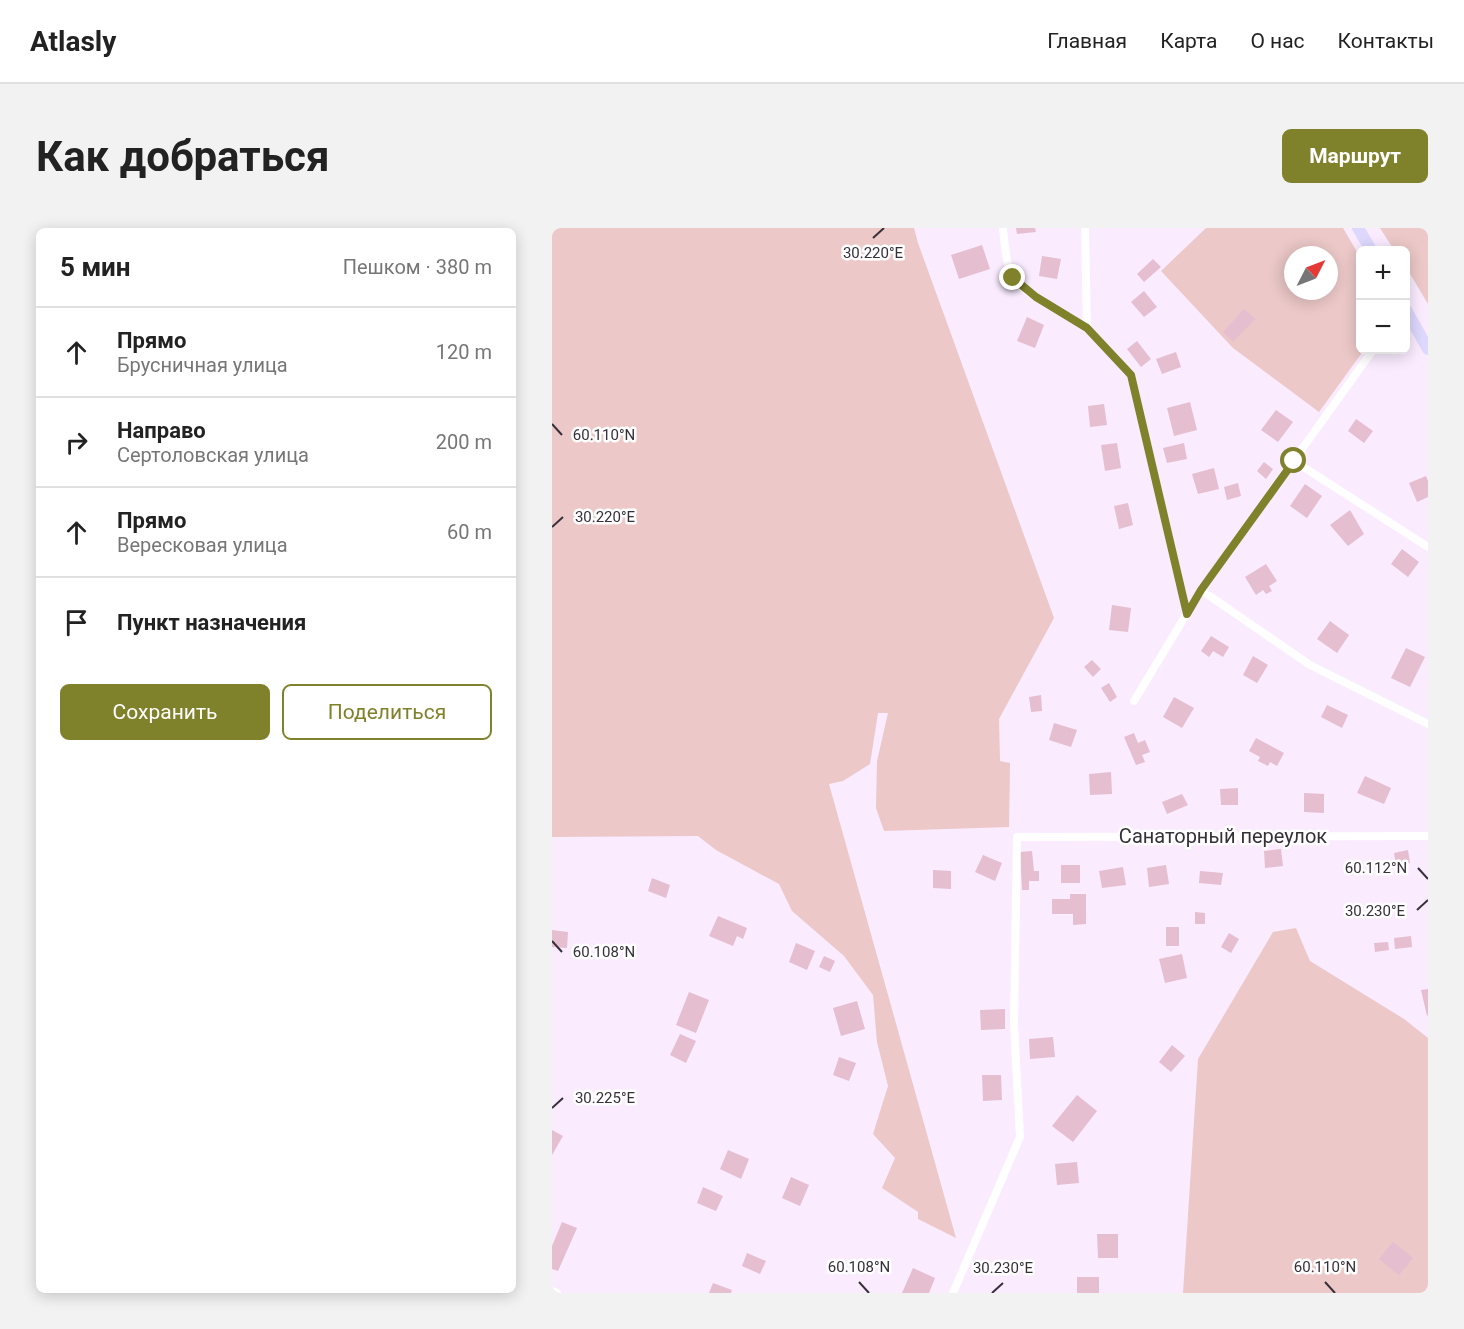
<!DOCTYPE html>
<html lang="ru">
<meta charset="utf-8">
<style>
body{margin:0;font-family:Roboto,sans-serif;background:#f2f2f2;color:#222}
.controls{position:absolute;right:18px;top:18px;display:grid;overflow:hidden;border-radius:9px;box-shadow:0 3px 15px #0003}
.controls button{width:54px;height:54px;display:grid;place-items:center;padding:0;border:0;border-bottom:2px solid #e0e0e0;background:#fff;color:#222;font:30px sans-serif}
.compass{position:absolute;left:732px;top:18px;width:54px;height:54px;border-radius:50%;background:#fff;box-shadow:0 3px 15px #0003;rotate:48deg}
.stop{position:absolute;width:18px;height:18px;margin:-14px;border:4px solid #7f812b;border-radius:50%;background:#fff}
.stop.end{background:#7f812b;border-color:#fff;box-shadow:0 2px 6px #0008}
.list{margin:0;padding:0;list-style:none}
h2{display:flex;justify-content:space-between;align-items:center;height:78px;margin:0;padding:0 24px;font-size:26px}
h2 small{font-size:20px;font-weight:400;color:#767676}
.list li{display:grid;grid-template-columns:39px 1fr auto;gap:18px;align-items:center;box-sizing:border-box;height:90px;padding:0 24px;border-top:2px solid #e0e0e0}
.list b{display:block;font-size:22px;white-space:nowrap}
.list p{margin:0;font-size:20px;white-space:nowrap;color:#767676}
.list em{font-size:20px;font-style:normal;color:#767676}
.actions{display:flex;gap:12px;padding:18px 24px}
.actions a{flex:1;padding:14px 0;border:2px solid #7f812b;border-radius:9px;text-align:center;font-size:21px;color:#7f812b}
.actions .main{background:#7f812b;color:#fff}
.icon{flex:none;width:33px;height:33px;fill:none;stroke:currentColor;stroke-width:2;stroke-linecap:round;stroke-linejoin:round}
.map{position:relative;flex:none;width:876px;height:1065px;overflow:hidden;border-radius:9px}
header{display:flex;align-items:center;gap:36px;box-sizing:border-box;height:84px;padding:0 30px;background:#fff;border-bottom:2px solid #e0e0e0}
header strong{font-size:28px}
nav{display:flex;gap:33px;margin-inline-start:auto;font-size:21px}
.intro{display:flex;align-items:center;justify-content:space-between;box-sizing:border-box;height:144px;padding:0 36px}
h1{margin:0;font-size:42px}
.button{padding:15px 27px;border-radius:9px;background:#7f812b;color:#fff;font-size:21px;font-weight:700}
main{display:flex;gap:36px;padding:0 36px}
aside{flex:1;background:#fff;border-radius:9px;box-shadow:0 3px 15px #0003}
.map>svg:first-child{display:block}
</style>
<header>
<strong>Atlasly</strong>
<nav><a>Главная</a><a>Карта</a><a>О нас</a><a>Контакты</a></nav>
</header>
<div class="intro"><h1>Как добраться</h1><a class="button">Маршрут</a></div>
<main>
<aside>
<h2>5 мин<small>Пешком · 380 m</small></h2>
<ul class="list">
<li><svg class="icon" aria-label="ahead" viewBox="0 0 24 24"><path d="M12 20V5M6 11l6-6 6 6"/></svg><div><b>Прямо</b><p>Брусничная улица</p></div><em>120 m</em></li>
<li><svg class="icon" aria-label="right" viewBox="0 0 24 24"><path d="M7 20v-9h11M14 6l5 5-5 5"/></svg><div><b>Направо</b><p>Сертоловская улица</p></div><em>200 m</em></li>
<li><svg class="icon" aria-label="ahead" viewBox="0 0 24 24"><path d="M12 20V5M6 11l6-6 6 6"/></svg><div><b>Прямо</b><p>Вересковая улица</p></div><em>60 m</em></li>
<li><svg class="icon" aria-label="arrive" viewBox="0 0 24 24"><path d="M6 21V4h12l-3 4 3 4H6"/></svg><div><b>Пункт назначения</b></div></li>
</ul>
<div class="actions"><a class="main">Сохранить</a><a>Поделиться</a></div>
</aside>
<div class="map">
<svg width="876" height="1065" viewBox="0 0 876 1065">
<rect width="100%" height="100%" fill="#faebff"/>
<g fill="#ecc8c8" fill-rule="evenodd">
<path d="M0,0h362l4,15 136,375 -55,101 1,42 10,2 -1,64 -125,4 -8,-23 1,-47 11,-48h-10l-8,51 -27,17 -14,3 127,454 -38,-19v-7l-36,-24 13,-30 -22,-24 15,-48 -11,-44 -4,-47 -29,-39 -52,-45 -13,-27 -63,-34 -18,-14 -146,1z"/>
<path d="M654,0h137l17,29v93h4l-45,62 -86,-64 -72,-77zM741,27h36v36h-36z"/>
<path d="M828,0h48v76l-22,-37v-17h-12z"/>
<path d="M744,700l14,33 94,58 24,19v255h-245l15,-234 75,-127z"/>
</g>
<g fill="#e5bed0">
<path d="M464,0h19l1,4 -19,2z"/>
<path d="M430,17l8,24 -31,10 -8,-24z"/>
<path d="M490,28l19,3 -4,20 -18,-3z"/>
<path d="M601,31l8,8 -17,15 -7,-8z"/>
<path d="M592,63l13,16 -13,10 -13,-15z"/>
<path d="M692,81l11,10 -22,23 -10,-10z"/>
<path d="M475,89l17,8 -9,23 -18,-7z"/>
<path d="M585,113l14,18 -10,8 -14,-18z"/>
<path d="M624,124l5,15 -19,7 -6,-15z"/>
<path d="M638,174l7,28 -23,6 -7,-28z"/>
<path d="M552,176l3,21 -17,2 -2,-21z"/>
<path d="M724,182l17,12 -15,20 -17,-12z"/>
<path d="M804,191l17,12 -9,12 -16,-12z"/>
<path d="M565,215l4,25 -16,3 -4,-26z"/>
<path d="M632,215l3,16 -20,4 -4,-15z"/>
<path d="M712,234l9,7 -7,10 -9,-8z"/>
<path d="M662,240l5,21 -21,5 -6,-20z"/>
<path d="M874,248l2,5v16l-11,5 -8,-19z"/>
<path d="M686,255l3,13 -14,4 -3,-13z"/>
<path d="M753,256l17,12 -15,22 -17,-12z"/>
<path d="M576,275l5,22 -14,4 -5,-23z"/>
<path d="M798,282l14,24 -16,12 -18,-21z"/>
<path d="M850,321l17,13 -11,15 -17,-13z"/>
<path d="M714,336l11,17 -8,5 3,5 -6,3 -3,-4 -7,5 -11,-18z"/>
<path d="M560,377l19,3 -3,24 -19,-2z"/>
<path d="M778,393l19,14 -12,18 -20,-14z"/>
<path d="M659,408l18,11 -6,10 -10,-6 -4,6 -8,-6z"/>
<path d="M854,420l19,9 -15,30 -19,-9z"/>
<path d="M701,428l15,9 -11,18 -14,-8z"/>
<path d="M540,432l9,9 -8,8 -9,-10z"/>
<path d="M557,455l8,14 -7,5 -9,-14z"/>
<path d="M489,467l1,16 -11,1 -2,-15z"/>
<path d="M622,469l20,11 -12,20 -19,-11z"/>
<path d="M775,477l21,10 -6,13 -21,-11z"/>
<path d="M502,495l23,7 -6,17 -22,-7z"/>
<path d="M582,505l4,10 7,-3 5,12 -8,3 3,7 -9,3 -12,-28z"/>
<path d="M704,510l28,15 -7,13 -7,-4 -2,4 -10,-5 2,-4 -11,-6z"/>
<path d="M559,544l1,22 -22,1 -1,-21z"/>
<path d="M813,548l26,12 -7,16 -27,-11z"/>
<path d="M686,560v17h-17l-1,-16z"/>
<path d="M752,565l20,1v19l-20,-1z"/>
<path d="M630,566l6,11 -21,9 -5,-12z"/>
<path d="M729,621l2,17 -18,2 -1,-17z"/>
<path d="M856,622l2,13 -14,2 -2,-12z"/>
<path d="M480,623l2,20h5v10h-10v9h-7l-2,-38z"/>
<path d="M431,627l19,8 -7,18 -20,-9z"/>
<rect x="509" y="637" width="19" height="18"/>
<path d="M614,637l3,19 -20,3 -2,-19z"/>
<path d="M571,639l3,18 -24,3 -3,-17z"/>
<path d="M381,642l18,1v18l-18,-1z"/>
<path d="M648,643l23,2 -2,12 -22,-2z"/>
<path d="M100,650l18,7 -4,13 -18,-7z"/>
<path d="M518,666h16v30l-13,1v-11h-21v-15h18z"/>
<path d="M643,684l10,1v11h-10z"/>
<path d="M166,688l29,12 -4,11 -6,-3 -4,10 -24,-10z"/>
<rect x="614" y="699" width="13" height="19"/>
<path d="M0,702l16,2 -1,16 -15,-1z"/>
<path d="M677,705l10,6 -8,14 -10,-6z"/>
<path d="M859,708l1,11 -17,2 -1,-11z"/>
<path d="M836,714l1,8 -14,2 -1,-9z"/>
<path d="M244,715l19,8 -8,19 -18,-8z"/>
<path d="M630,726l5,24 -22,5 -6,-24z"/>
<path d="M272,728l11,5 -5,11 -11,-5z"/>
<path d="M876,761v26l-1,1 -6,-26z"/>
<path d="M137,764l20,8 -13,33 -20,-8z"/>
<path d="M305,773l8,28 -24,7 -8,-28z"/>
<path d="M453,781v20l-24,1 -1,-20z"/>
<path d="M128,806l16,7 -10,22 -16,-8z"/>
<path d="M501,809l2,20 -25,2 -1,-20z"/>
<path d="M620,817l13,11 -14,16 -12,-10z"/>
<path d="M287,829l17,6 -7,18 -16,-6z"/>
<path d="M430,847h19l1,25 -19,1z"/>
<path d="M525,867l20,16 -24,31 -21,-16z"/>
<path d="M0,902l11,6 -11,19z"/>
<path d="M176,922l21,9 -8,20 -21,-10z"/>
<path d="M525,934l2,21 -22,2 -2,-21z"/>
<path d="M239,949l18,8 -9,21 -18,-8z"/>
<path d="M151,959l20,9 -7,15 -19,-8z"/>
<path d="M10,994l15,6 -19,43 -6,-2v-23z"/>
<path d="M545,1006h21v24h-20z"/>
<path d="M841,1014l20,16 -14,17 -20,-16z"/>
<path d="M195,1025l19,8 -6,13 -18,-8z"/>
<path d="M361,1040l22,10 -6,15h-27z"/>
<rect x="525" y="1049" width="22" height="16"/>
<path d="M161,1055l19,7 -1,3h-22z"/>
</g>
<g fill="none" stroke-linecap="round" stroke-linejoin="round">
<g stroke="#fff" stroke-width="8">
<path d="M451,0c1,12 4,41 10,50 9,14 58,40 74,50"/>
<path d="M533,0l2,100 44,47 56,239"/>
<path d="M742,233l134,86"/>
<path d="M649,362l109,75 118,59"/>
<path d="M582,473l67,-111 172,-240"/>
<path d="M0,1063l5,2"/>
<path d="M401,1065l67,-156 -6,-113 3,-187 411,-1"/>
</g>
<g stroke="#ddd8fc" stroke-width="12">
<path d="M806,0l13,22"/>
<path d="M854,82l22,39"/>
</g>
</g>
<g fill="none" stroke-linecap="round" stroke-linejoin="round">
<path stroke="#7f812b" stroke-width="8" d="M461,50l23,19 51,31 44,47 56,239 14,-24 93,-129"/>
</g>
<path fill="none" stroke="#363038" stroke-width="2" d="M321,10l11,-10M0,196l10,11M0,299l11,-10M866,640l10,11M865,682l11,-10M0,713l10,11M0,880l11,-10M307,1054l10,11M773,1054l10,11M440,1065l11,-10"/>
<g text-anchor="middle" stroke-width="5" stroke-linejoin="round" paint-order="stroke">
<g font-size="20" fill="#363038" stroke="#fefefe">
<text x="671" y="615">Санаторный переулок</text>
</g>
</g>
<g font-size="15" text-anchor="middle" fill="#363038" stroke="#fefefe" stroke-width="5" stroke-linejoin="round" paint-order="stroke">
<text x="321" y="30">30.220°E</text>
<text x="52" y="212">60.110°N</text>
<text x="53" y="294">30.220°E</text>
<text x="824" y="645">60.112°N</text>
<text x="823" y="688">30.230°E</text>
<text x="52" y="729">60.108°N</text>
<text x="53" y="875">30.225°E</text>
<text x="307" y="1044">60.108°N</text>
<text x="773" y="1044">60.110°N</text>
<text x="451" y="1045">30.230°E</text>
</g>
</svg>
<div class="controls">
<button>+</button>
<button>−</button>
</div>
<svg class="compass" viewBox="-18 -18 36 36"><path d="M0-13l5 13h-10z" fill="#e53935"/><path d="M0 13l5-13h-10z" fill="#767676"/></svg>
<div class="stop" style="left:742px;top:233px"></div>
<div class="stop end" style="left:461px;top:50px"></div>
</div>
</main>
